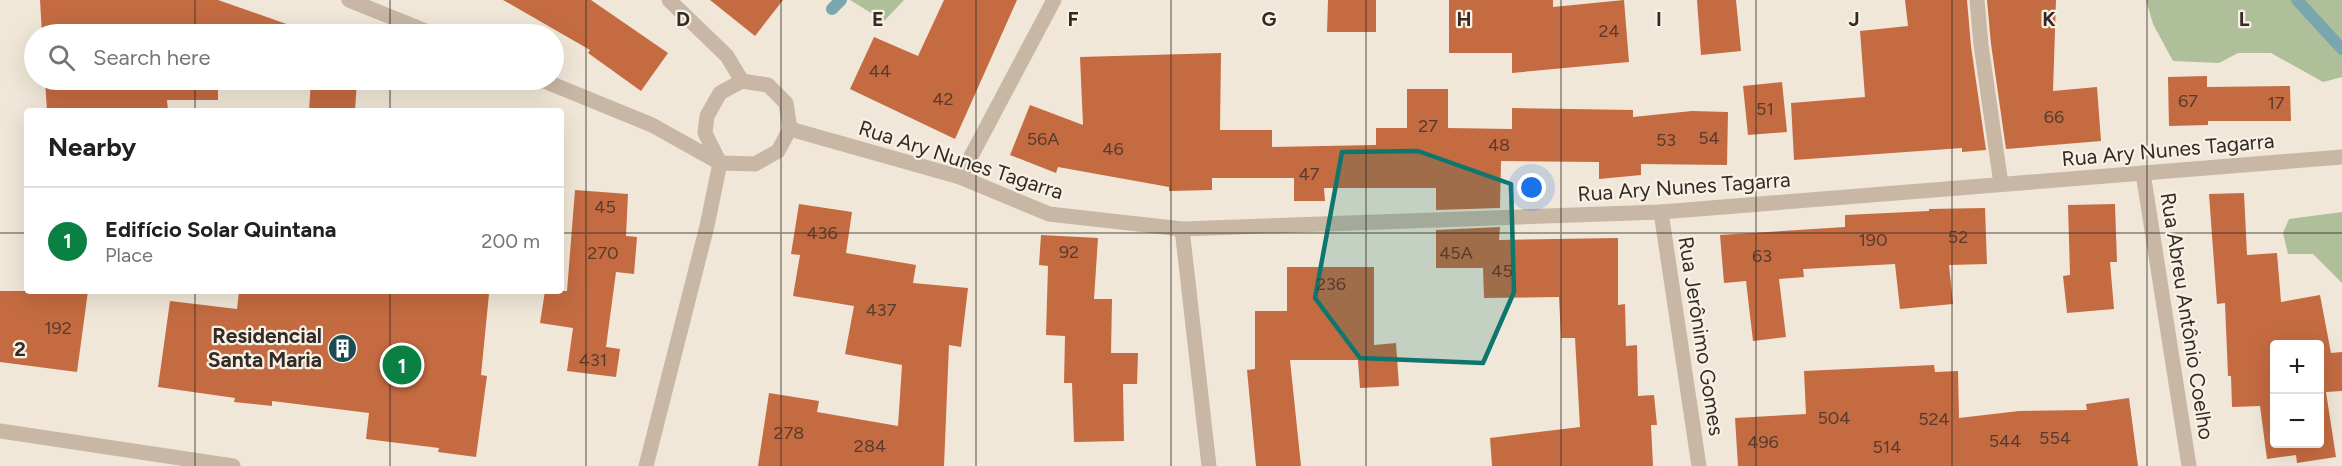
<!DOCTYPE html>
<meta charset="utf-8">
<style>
body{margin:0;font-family:Figtree,sans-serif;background:#f2f2f2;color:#202124}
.controls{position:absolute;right:18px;bottom:18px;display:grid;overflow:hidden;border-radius:6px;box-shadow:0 6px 24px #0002}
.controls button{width:54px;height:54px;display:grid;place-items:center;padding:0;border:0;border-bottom:2px solid #e0e0e0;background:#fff;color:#202124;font:30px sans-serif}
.you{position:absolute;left:1532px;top:188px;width:21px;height:21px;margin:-15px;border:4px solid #fff;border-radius:50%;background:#1a73e8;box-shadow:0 0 0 9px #1a73e833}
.badge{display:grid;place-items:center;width:39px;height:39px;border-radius:50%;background:#0b8043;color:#fff;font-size:20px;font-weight:700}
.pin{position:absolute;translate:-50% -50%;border:3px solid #fff;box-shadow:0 2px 6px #0006}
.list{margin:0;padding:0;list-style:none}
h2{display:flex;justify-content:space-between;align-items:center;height:78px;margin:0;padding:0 24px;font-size:26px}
h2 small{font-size:20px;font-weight:400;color:#757577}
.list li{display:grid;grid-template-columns:39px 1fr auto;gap:18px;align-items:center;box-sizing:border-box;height:108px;padding:0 24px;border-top:2px solid #e0e0e0}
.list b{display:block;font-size:22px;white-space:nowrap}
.list p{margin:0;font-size:20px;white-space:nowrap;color:#757577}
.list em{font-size:20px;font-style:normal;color:#757577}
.icon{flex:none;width:33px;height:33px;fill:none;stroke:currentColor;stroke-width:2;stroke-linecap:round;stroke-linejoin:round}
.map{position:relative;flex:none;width:2342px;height:466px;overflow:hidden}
.search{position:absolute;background:#fff;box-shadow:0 6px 24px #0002;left:24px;top:24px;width:540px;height:66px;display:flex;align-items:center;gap:15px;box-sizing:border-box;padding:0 21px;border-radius:33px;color:#757577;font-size:22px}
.panel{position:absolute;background:#fff;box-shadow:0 6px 24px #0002;left:24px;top:108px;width:540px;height:186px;border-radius:6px}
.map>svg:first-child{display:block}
</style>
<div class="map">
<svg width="2342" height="466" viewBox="0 0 2342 466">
<rect width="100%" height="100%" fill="#f1e7d8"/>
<g fill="#afbf99">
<path d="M850,0h54l-20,21z"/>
<path d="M2146,0h196v77l-19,5 -52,-29h-33l-19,10 -46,-2 -20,-37z"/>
<path d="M2342,212v71l-29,-29h-25l-5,-21 6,-14z"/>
</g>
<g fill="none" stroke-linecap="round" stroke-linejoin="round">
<g stroke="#78a7ad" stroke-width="12">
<path d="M2297,0l45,49"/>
<path d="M832,9l9,-9"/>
</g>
</g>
<g fill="#c46b42" fill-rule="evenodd">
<path d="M40,0h178l77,27 -3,7h-250z"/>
<path d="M503,0h88l77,53 -27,38 -53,-38 2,-3z"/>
<path d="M710,0h73l-28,36z"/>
<path d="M944,0h73l-62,139 -105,-50 24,-52 44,19z"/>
<path d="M1328,0h48v32h-49z"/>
<path d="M1449,0h104v7l71,-7 5,62 -117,11v-20h-63z"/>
<path d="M1697,0h39l5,51 -40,4z"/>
<path d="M1905,0h62l4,46 15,104 -24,2v-4l-168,12 -3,-57 74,-6 -5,-66 48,-5z"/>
<path d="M1987,0h69l-3,91 44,-4 4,54 -95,8 -15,-105z"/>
<path d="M1221,53l-1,77h52v17l104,-2v-17h31v-39h41v39l64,1v-21l121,2v7l59,-6 36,1 -1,53 -86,-1v11l-42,4v-17l-98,-1 -1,47 -64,2v-22h-112l1,13h-31v-23h-82v12l-43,1v-4l-111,-20 -2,6 -46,-18 20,-50 53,20 -3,-68z"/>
<path d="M2207,76v11l83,-1 1,35h-83v4l-39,1 -1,-49z"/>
<path d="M45,80h173v20h-51l1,11h-121z"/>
<path d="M311,80h46l-2,31h-46z"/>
<path d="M1782,82l5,50 -39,3 -5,-49z"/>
<path d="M575,190l53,4 -2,42 11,1 -3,37 -18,-2 -10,75 14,2 -4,28 -49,-6 6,-43 -33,-5 5,-32h22z"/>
<path d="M2244,193l3,62 30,-2 4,49 39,-7 11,58 11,-1v39l-16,1 10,65 -39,6 -1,-8 -29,4 -7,-53 -28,1 -1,-31h-3l-3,-73 -8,1 -8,-110zM2274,345h45v99h-45z"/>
<path d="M799,204l53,8 -6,41 70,12 -3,18 55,5 -7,59 -12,-2 -5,121h-186l11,-73 50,8 -2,11 81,14 4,-61 -57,-11 9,-48 -61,-10 7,-41 -9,-1z"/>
<path d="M2115,204l2,58h-7l4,47 -47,4 -4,-37 7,-1 -2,-70z"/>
<path d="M1985,208l2,56 -38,1 4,39 -53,5 -5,-45 -92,5 1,8 -25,2 7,58 -33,4 -7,-60 -22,2 -4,-48 125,-8v-12l84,-4v-2z"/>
<path d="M1500,227l-1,13 119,-2v67l7,-1 1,42 11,-1 1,51 16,-1 3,30h-6l2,41h-161l-2,-28 90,-11 -5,-89h-14l-2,-41 -75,1 -1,-30h-47v-38z"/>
<path d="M1041,235l57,3 -4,61h18l-1,54h27l-1,31h-14l1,57 -50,1 -2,-59h-8l1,-47 -19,-1 2,-69 -9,-1z"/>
<path d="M1287,267h87v78l22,-2 3,43 -39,2 -2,-28h-68l11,106h-45l-9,-96 8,-1v-58h32z"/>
<path d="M0,291h88l-11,81 -77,-10z"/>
<path d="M239,291h215l35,3 -8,81 6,1 -11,81 -38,-5 1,-4 -73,-9 3,-26 -97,-12v5l-38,-4 1,-4 -77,-11 12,-86 67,8z"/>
<path d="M1934,365l1,7 23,-1 1,47 60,-7 68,-1 -1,-6 43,-6 9,68h-400l-3,-48 71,-4 -2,-43z"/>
</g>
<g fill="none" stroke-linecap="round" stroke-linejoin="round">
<g stroke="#c8b7a4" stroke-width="15">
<path d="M1977,0l4,45 20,139"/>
<path d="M960,177l94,-177"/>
</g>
<g stroke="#c8b7a4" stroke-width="15">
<path d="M349,0l84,34"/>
<path d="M669,0l58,56 15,25"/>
<path d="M542,80l110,45 68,38 -13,63 -61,240"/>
<path d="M742,81l26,4 18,18 4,26 -12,22 -23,13 -35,-1 -15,-30 2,-17 13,-23z"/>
<path d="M790,129l170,48 89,37 133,15 479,-17 681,-55"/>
<path d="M2143,173l46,293"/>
<path d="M1661,212l38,254"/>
<path d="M1182,229l27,237"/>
<path d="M0,431l233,35"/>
</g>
</g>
<path fill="#0f766e" fill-opacity="0.2" stroke="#0f766e" stroke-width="4.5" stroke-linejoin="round" d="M1418,151l93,33 3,108 -31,71 -123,-5 -45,-60 27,-146z"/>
<path fill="none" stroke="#342b26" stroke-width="1.5" stroke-opacity="0.55" d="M195,0v34M390,0v34M586,0v466M781,0v466M976,0v466M1171,0v466M1366,0v466M1561,0v466M1756,0v466M1952,0v466M2147,0v466M195,80v31M390,80v31M0,233h27M561,233h1781M195,291v175M390,291v175"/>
<defs>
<symbol id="building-disc" viewBox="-11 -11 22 22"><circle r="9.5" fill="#1c4d54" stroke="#f9f1e4"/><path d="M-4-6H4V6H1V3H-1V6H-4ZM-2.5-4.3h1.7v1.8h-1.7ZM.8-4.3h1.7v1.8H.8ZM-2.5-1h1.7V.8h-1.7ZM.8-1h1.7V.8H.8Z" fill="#fff"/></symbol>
</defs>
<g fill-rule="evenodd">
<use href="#building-disc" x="326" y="332" width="33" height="33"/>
</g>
<g text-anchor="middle" stroke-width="4.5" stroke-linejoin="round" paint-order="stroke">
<g font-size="18" fill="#583b2d">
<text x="1609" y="37">24</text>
<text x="880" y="77">44</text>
<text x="943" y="105">42</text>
<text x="2188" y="107">67</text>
<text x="2276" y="109">17</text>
<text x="1765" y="115">51</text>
<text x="2054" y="123">66</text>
<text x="1428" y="132">27</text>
<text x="1709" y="144">54</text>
<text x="1043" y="145">56A</text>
<text x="1666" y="146">53</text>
<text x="1499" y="151">48</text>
<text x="1113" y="155">46</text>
<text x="1309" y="180">47</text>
<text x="605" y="213">45</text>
<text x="822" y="239">436</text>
<text x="1958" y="243">52</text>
<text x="1873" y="246">190</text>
<text x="1069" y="258">92</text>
<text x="603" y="259">270</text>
<text x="1456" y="259">45A</text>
<text x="1762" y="262">63</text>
<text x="1502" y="277">45</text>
<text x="1331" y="290">236</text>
<text x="881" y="316">437</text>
<text x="58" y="334">192</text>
<text x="593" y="366">431</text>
<text x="1834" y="424">504</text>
<text x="1934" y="425">524</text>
<text x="789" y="439">278</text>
<text x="2055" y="444">554</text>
<text x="2005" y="447">544</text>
<text x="1763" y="448">496</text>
<text x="870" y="452">284</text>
<text x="1887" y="453">514</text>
</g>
<g font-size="21" fill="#342b26" stroke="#f9f1e4">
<text transform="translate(2168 150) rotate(-5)" y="7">Rua Ary Nunes Tagarra</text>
<text transform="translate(961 160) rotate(18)" y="7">Rua Ary Nunes Tagarra</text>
<text transform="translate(1684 187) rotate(-4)" y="7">Rua Ary Nunes Tagarra</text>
<text transform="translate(2187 316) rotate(81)" y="7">Rua Abreu Antônio Coelho</text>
<text transform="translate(1701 336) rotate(81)" y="7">Rua Jerônimo Gomes</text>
</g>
<g font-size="21" font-weight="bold" fill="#342b26" stroke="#f9f1e4" text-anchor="end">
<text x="322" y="343">Residencial<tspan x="322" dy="24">Santa Maria</tspan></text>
</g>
</g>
<g font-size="20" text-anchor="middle" font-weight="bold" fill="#342b26" stroke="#f9f1e4" stroke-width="4.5" stroke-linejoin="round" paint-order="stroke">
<text x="683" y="26">D</text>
<text x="878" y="26">E</text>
<text x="1073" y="26">F</text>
<text x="1269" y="26">G</text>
<text x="1464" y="26">H</text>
<text x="1659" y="26">I</text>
<text x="1854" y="26">J</text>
<text x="2049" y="26">K</text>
<text x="2244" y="26">L</text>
<text x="20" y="356">2</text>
</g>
</svg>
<div class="controls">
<button>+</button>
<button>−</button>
</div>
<div class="you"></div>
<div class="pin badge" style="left:402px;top:365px">1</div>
<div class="search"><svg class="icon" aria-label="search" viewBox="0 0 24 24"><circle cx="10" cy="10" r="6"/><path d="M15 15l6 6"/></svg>Search here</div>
<section class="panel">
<h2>Nearby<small></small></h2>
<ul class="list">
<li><span class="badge">1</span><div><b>Edifício Solar Quintana</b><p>Place</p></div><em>200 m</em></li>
</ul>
</section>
</div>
